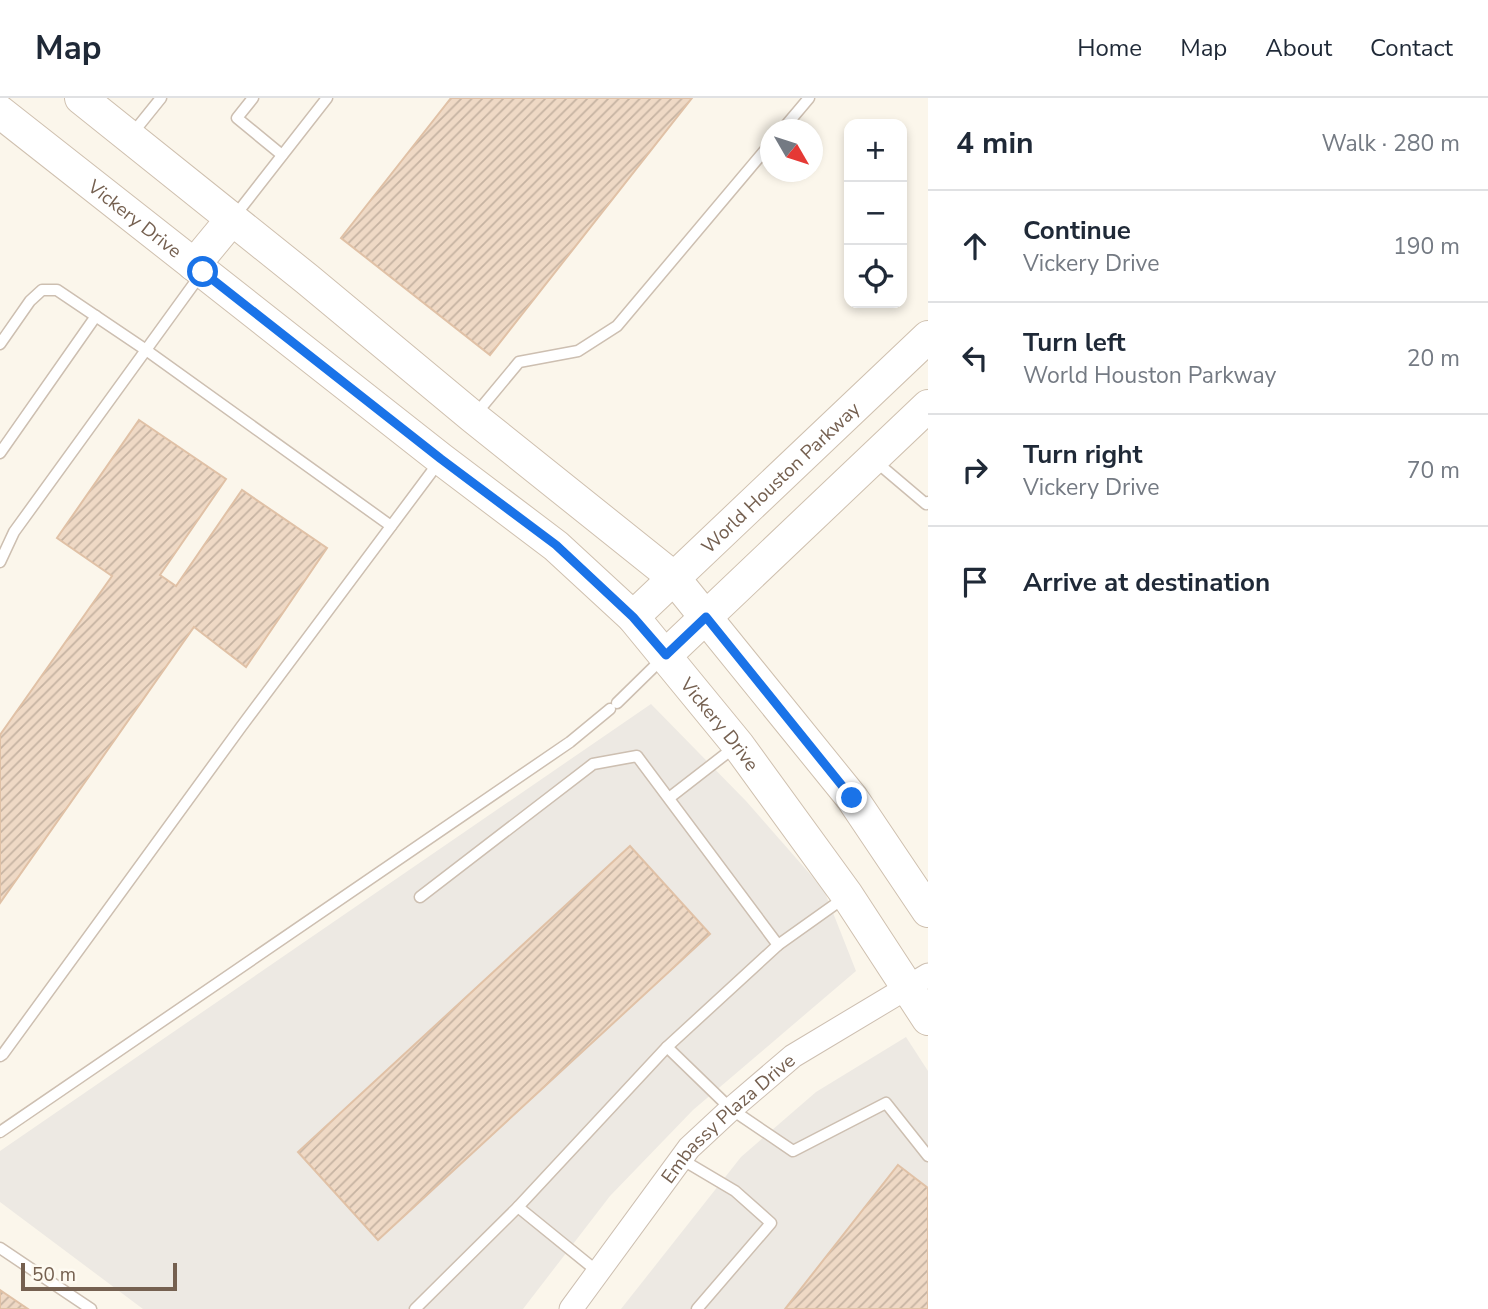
<!DOCTYPE html>
<meta charset="utf-8">
<style>
body{margin:0;font-family:"Nunito Sans",sans-serif;background:#f6f6f7;color:#1f2937}
.controls{position:absolute;right:21px;top:21px;display:grid;overflow:hidden;border-radius:14px;box-shadow:0 4px 10px #0003}
.controls button{width:63px;height:63px;display:grid;place-items:center;padding:0;border:0;border-bottom:2px solid #e0e1e3;background:#fff;color:#1f2937;font:35px sans-serif}
.compass{position:absolute;left:760px;top:21px;width:63px;height:63px;border-radius:50%;background:#fff;box-shadow:0 4px 10px #0003;rotate:129deg}
.scale{position:absolute;left:21px;bottom:18px;width:156px;box-sizing:border-box;padding-left:7px;border:4px solid #756050;border-top:0;font-size:19px;line-height:24px;white-space:nowrap;color:#756050;-webkit-text-stroke:5px #fefaf1;paint-order:stroke}
.stop{position:absolute;width:21px;height:21px;margin:-16px;border:5px solid #1a73e8;border-radius:50%;background:#fff}
.stop.end{background:#1a73e8;border-color:#fff;box-shadow:0 2px 7px #0008}
.list{margin:0;padding:0;list-style:none}
h2{display:flex;justify-content:space-between;align-items:center;height:91px;margin:0;padding:0 28px;font-size:30px}
h2 small{font-size:23px;font-weight:400;color:#747a83}
.list li{display:grid;grid-template-columns:46px 1fr auto;gap:21px;align-items:center;box-sizing:border-box;height:112px;padding:0 28px;border-top:2px solid #e0e1e3}
.list b{display:block;font-size:26px;white-space:nowrap}
.list p{margin:0;font-size:23px;white-space:nowrap;color:#747a83}
.list em{font-size:23px;font-style:normal;color:#747a83}
.icon{flex:none;width:38px;height:38px;fill:none;stroke:currentColor;stroke-width:2;stroke-linecap:round;stroke-linejoin:round}
.map{position:relative;flex:none;width:928px;height:1211px;overflow:hidden}
header{display:flex;align-items:center;gap:42px;box-sizing:border-box;height:98px;padding:0 35px;background:#fff;border-bottom:2px solid #e0e1e3}
header strong{font-size:33px}
nav{display:flex;gap:38px;margin-inline-start:auto;font-size:24px}
main{display:flex}
aside{flex:1;background:#fff}
.map>svg:first-child{display:block}
</style>
<header>
<strong>Map</strong>
<nav><a>Home</a><a>Map</a><a>About</a><a>Contact</a></nav>
</header>
<main>
<div class="map">
<svg width="928" height="1211" viewBox="0 0 928 1211">
<defs>
<pattern id="building-hatch" width="6" height="6" patternUnits="userSpaceOnUse" patternTransform="scale(1.75)"><rect width="6" height="6" fill="#efd9c5"/><path d="M-1 1l2-2M0 6l6-6M5 7l2-2" fill="none" stroke="#c6b3a2"/></pattern>
</defs>
<rect width="100%" height="100%" fill="#fbf6eb"/>
<g fill="#ede9e3">
<path d="M651,606l95,97 78,89 32,81 -163,139 -83,86 -87,113h-380l-143,-107v-51z"/>
<path d="M906,939l22,34v238h-307l120,-152 75,-65z"/>
</g>
<g fill="url(#building-hatch)" stroke="#e0c1a6" stroke-width="2">
<path d="M451,0h241l-202,257 -149,-117z"/>
<path d="M139,322l87,59 -66,96 16,11 66,-96 85,58 -81,119 -52,-40 -194,276v-168l112,-159 -55,-38z"/>
<path d="M630,748l80,88 -332,306 -80,-88z"/>
<path d="M898,1067l30,23v121h-143z"/>
<path d="M0,1192l28,19h-28z"/>
</g>
<g fill="none" stroke-linecap="round" stroke-linejoin="round">
<defs>
<g id="lane">
<path d="M253,0l-16,20 45,37"/>
<path d="M782,32l27,-32"/>
<path d="M132,36l29,-36"/>
<path d="M234,119l93,-119"/>
<path d="M0,246l30,-43 12,-11h15l89,60 245,176"/>
<path d="M475,317l44,-53 59,-11 39,-25 154,-183"/>
<path d="M0,355l96,-137"/>
<path d="M874,362l52,44 2,-2"/>
<path d="M0,464l14,-30 187,-258"/>
<path d="M617,605l47,-46"/>
<path d="M669,700l67,-52"/>
<path d="M420,799l173,-133 44,-8 141,189"/>
<path d="M667,949l64,62 62,42 93,-48 42,53"/>
<path d="M0,958l3,-2 238,-327 198,-265"/>
<path d="M0,1034l570,-390 40,-33"/>
<path d="M681,1061l54,32 36,32 -74,86"/>
<path d="M518,1109l80,65"/>
<path d="M0,1150l91,61"/>
<path d="M415,1211l103,-102 149,-160 111,-102 66,-47"/>
</g>
<g id="street">
<path id="s1" d="M571,1211l118,-161 42,-39 62,-53 135,-81"/>
</g>
<g id="secondary">
<path d="M81,0l226,181 166,138 200,160 179,221 76,113"/>
<path id="s2" d="M0,14l441,347 115,87 77,71 105,128 109,150 81,124"/>
<path d="M194,167l38,-46"/>
<path id="s3" d="M633,519l295,-280"/>
<path d="M666,557l262,-249"/>
</g>
</defs>
<use href="#lane" stroke="#cdbfb1" stroke-width="13"/>
<use href="#street" stroke="#cdbfb1" stroke-width="25"/>
<use href="#secondary" stroke="#cfc0af" stroke-width="34"/>
<use href="#lane" stroke="#fff" stroke-width="10"/>
<use href="#street" stroke="#fff" stroke-width="23"/>
<use href="#secondary" stroke="#fff" stroke-width="32"/>
</g>
<g fill="none" stroke-linecap="round" stroke-linejoin="round">
<path stroke="#1a73e8" stroke-width="9" d="M203,174l238,187 115,86 77,72 33,38 40,-38 146,181"/>
</g>
<g text-anchor="middle" stroke-width="6" stroke-linejoin="round" paint-order="stroke">
<g font-size="19" fill="#756050" stroke="#fefaf1">
<text dy="7" stroke="none"><textPath href="#s2" startOffset="172">Vickery Drive</textPath></text>
<text dy="7" stroke="none"><textPath href="#s3" startOffset="203">World Houston Parkway</textPath></text>
<text dy="7" stroke="none"><textPath href="#s2" startOffset="948">Vickery Drive</textPath></text>
<text dy="7" stroke="none"><textPath href="#s1" startOffset="248">Embassy Plaza Drive</textPath></text>
</g>
</g>
</svg>
<div class="controls">
<button>+</button>
<button>−</button>
<button><svg class="icon" aria-label="locate" viewBox="0 0 24 24"><circle cx="12" cy="12" r="6"/><path d="M12 2v4M12 18v4M2 12h4M18 12h4"/></svg></button>
</div>
<svg class="compass" viewBox="-18 -18 36 36"><path d="M0-13l5 13h-10z" fill="#e53935"/><path d="M0 13l5-13h-10z" fill="#747a83"/></svg>
<div class="scale">50 m</div>
<div class="stop" style="left:203px;top:174px"></div>
<div class="stop end" style="left:852px;top:700px"></div>
</div>
<aside>
<h2>4 min<small>Walk · 280 m</small></h2>
<ul class="list">
<li><svg class="icon" aria-label="ahead" viewBox="0 0 24 24"><path d="M12 20V5M6 11l6-6 6 6"/></svg><div><b>Continue</b><p>Vickery Drive</p></div><em>190 m</em></li>
<li><svg class="icon" aria-label="left" viewBox="0 0 24 24"><path d="M17 20v-9H6M10 6l-5 5 5 5"/></svg><div><b>Turn left</b><p>World Houston Parkway</p></div><em>20 m</em></li>
<li><svg class="icon" aria-label="right" viewBox="0 0 24 24"><path d="M7 20v-9h11M14 6l5 5-5 5"/></svg><div><b>Turn right</b><p>Vickery Drive</p></div><em>70 m</em></li>
<li><svg class="icon" aria-label="arrive" viewBox="0 0 24 24"><path d="M6 21V4h12l-3 4 3 4H6"/></svg><div><b>Arrive at destination</b></div></li>
</ul>
</aside>
</main>
